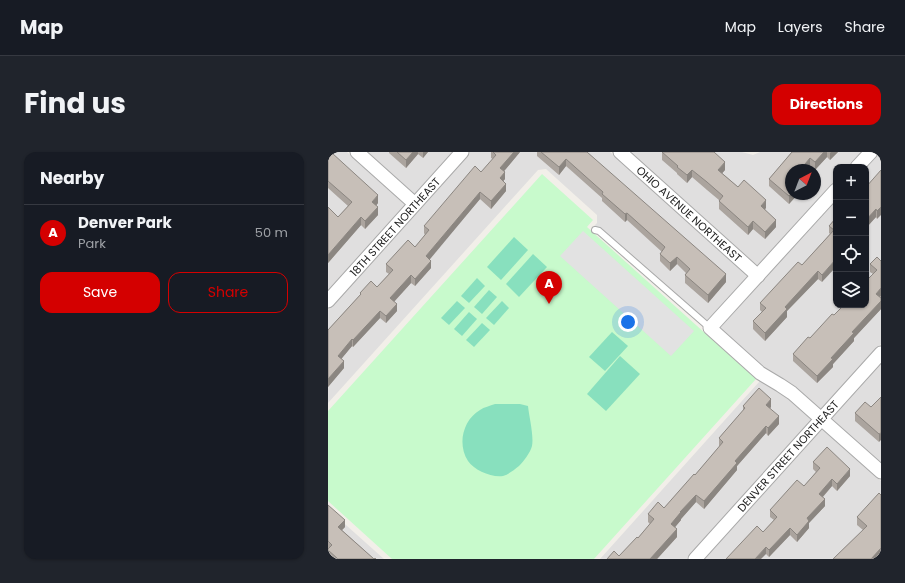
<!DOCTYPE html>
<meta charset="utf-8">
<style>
body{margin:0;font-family:Poppins,sans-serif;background:#20242c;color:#f1f3f6}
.controls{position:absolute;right:12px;top:12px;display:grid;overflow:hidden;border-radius:8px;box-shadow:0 1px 3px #0004}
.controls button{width:36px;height:36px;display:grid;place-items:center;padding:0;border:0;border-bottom:1px solid #363941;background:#171b24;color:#f1f3f6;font:20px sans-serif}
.compass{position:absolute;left:457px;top:12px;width:36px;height:36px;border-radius:50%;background:#171b24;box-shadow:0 1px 3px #0004;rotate:42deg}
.you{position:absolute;left:300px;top:170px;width:14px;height:14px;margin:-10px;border:3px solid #fff;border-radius:50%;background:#1a73e8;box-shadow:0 0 0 6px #1a73e833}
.badge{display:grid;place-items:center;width:26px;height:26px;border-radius:50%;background:#d40000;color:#fff;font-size:13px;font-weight:700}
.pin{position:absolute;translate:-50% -33px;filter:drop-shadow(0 1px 2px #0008)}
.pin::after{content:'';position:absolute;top:21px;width:14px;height:12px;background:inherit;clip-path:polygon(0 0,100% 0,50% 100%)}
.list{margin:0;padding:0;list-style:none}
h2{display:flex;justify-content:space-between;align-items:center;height:52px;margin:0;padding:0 16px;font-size:17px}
h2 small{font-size:13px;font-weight:400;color:#9ea1a6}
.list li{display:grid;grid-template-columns:26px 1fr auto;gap:12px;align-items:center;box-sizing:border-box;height:56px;padding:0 16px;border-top:1px solid #363941}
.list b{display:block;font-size:15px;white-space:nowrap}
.list p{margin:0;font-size:13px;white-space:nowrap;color:#9ea1a6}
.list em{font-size:13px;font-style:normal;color:#9ea1a6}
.actions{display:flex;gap:8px;padding:12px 16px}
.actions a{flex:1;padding:9px 0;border:1px solid #d40000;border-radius:12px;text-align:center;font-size:14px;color:#d40000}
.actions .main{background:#d40000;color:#fff}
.icon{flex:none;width:22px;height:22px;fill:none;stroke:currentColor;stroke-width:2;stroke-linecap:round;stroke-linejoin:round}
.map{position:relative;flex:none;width:553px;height:407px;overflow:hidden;border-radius:12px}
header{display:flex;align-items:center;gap:24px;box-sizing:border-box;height:56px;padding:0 20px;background:#171b24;border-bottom:1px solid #363941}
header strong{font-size:19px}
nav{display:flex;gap:22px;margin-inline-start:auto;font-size:14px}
.intro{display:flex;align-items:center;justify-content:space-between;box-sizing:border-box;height:96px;padding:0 24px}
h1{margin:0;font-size:28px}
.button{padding:10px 18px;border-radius:12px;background:#d40000;color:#fff;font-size:14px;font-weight:700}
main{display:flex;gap:24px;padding:0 24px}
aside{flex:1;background:#171b24;border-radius:12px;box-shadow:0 1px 3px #0004}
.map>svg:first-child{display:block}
</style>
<header>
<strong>Map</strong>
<nav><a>Map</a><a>Layers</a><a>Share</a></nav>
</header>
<div class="intro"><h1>Find us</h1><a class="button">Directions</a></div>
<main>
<aside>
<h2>Nearby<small></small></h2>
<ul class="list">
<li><span class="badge">A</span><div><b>Denver Park</b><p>Park</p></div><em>50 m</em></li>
</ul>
<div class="actions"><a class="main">Save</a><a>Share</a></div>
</aside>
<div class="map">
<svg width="553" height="407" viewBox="0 0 553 407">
<rect width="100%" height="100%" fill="#f2efe9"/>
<g fill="#e0dfdf" fill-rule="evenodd">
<path d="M0,0h19l59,53 -78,87z"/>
<path d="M39,0h87l-39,43z"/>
<path d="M142,0h140l140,125 -45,49 -111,-100 3,-3v-8l-51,-46 -8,1 -210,233v-93z"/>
<path d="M302,0h112l11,3 7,-3h103l-14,15h-13v15l-77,85zM463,18h24v24h-24z"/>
<path d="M551,0h2v192l-60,66 -25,-22 -12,-9 -20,-11 -45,-41 117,-128v106h30v-138h-1z"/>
<path d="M553,209v102l-51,-45z"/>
<path d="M431,228l17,10 12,8 25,22 -126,139h-87l159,-177z"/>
<path d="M493,276l60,53v78h-178z"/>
<path d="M0,357l56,50h-56z"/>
</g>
<path fill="#c8facc" d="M214,22l51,46 -6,7 169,152 -162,180h-202l-64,-58v-90z"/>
<g fill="#88e0be">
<path d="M186,85l14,13 -27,30 -14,-13z"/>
<path d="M205,102l14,13 -28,30 -13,-13z"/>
<path d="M149,126l8,8 -16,17 -8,-7z"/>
<path d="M161,138l8,7 -15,17 -8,-7z"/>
<path d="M129,149l8,7 -16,17 -8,-7z"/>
<path d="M174,149l7,7 -15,17 -8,-7z"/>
<path d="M141,160l8,7 -15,17 -8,-7z"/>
<path d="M154,171l8,7 -16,17 -8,-7z"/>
<path d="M284,180l16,14 -23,25 -16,-14z"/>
<path d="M292,204l20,18 -34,37 -19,-17z"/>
<path d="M167,252h25l8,2c1,10 6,30 4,40 -2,7 -8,15 -13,20 -5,4 -10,8 -16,10 -11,2 -29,-6 -35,-15 -11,-17 -5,-41 12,-51 4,-3 10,-4 15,-6z"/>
</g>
<path fill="#e2e2e2" d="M255,79l111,100 -23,25 -111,-100z"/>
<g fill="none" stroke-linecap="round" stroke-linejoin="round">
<defs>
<path id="service" d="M267,78l4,1 111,97"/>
<g id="minor">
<path d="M29,0l58,52"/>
<path d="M292,0l138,124"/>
<path d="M529,15l14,-15"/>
<path d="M508,38l-126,138 50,45 20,12 12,8 89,79"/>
<path d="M0,149l134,-149"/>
<path d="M367,407l186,-206"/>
</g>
</defs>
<use href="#service" stroke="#a9a9a9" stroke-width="8"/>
<use href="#minor" stroke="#a9a9a9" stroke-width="15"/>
<use href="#service" stroke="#fff" stroke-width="6"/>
<use href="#minor" stroke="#fff" stroke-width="13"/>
</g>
<g fill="#aba49e">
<path d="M61,0h39l-5,6 -5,-4 -12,14 -17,-15z"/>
<path d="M163,0h29l-16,19 1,8 -2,2 3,10 -15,18 -11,-10 -51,60 2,9 -16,18 -4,-3 -17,19 3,9 -11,12 -6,-5 -27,29 -1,-1 -11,13 3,9 -16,19v-57l32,-35v-2l17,-6 12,-13 -3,-2v-8l29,-17 10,-12 -1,-2v-7l57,-54 12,-13 -2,-1z"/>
<path d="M209,0h50l139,130 -18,21 -23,-20v-8l1,-2 -9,-9 -7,7 -10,-10v-7l2,-2 -35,-32 -2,2 -23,-21v-3l-36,-32 -7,9 -22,-19z"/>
<path d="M334,0l63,18 -3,3 16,14 28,21 -1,1 11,18 -11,12 -12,-10 -5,6 -29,-26v-9l-12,-10 -15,-13 -5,6 -10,-9v-1l-15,-13z"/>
<path d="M464,0h46l-8,8 -3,-3 -12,13 -5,-4 -3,4h-16v24h7l-9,10 -20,-18v-7z"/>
<path d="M0,5l50,46 -2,3 2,9 -13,14 -4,-4 -33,38v-56l10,10 10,-11 -20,-18z"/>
<path d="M553,18l-4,49 -1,-2 -10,11z"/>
<path d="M508,66l-14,64 -4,-3 -31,32v6l-22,24 -12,-12v-8l9,-9 -2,-2v-7l42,-38 28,-31 -1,-1v-7z"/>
<path d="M553,109v35l-1,1 1,1v11l-27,29v3l-21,23v3l-16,16 -24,-22v-7l41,-39 39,-41 -3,-2v-8z"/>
<path d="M553,245l-2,45 -24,-21v-8l16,-6z"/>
<path d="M415,254l28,1 -1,1 9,16 -11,12 -2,-3 -29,33v4l-33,39 -8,-7 -15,17v1l-6,7 2,10 -20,22h-50l12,-3 19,-18 12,-14 -2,-2v-8l16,-6 31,-33 25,-29h-1v-8l24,-27z"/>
<path d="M485,310l37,14 -13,15 -5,-5 -9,11 2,9 -16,17v5l-12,14 -7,-7 -21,22 -3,-3 -3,-22 11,-12 -4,-3v-7l34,-24 12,-14 -3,-3z"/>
<path d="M553,343v61l-3,3h-45l30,-29 -6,-5v-8z"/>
<path d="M0,353l17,22 -3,3 32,29h2h-47l-1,-1z"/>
</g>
<g fill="#8b8681">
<path d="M85,0h5v2l-12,14v-8z"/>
<path d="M95,0h5l-5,6z"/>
<path d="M186,0h6l-20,24v-8z"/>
<path d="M496,0h3v5l-12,13v-8z"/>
<path d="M503,0h7l-8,8v-7z"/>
<path d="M482,6v8l-3,4h-7z"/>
<path d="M238,7v7l-7,9v-8z"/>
<path d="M397,10v8l-7,8v-8z"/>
<path d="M364,18v7l-5,6v-8z"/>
<path d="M177,20v7l-5,6v-7z"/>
<path d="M178,32v7l-15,18v-8z"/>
<path d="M152,40v7l-54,65v-8z"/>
<path d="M463,42h7l-9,10v-8z"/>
<path d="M50,43v8l-6,7v-8z"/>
<path d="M438,48v8l-5,5v-7z"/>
<path d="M50,55v8l-13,14v-8z"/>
<path d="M553,55v8l-4,4v-8z"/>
<path d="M548,57v8l-10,11v-8z"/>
<path d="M299,61v7l-2,2v-8z"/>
<path d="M33,65v8l-33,38v-8z"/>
<path d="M448,68v7l-11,12v-7z"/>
<path d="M425,69v8l-5,6v-8z"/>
<path d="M349,105v7l-7,7v-8z"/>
<path d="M508,107v8l-14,15v-7z"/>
<path d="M103,109v7l-16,18v-7z"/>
<path d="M490,119v8l-31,32v6l-22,24v-8l20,-26z"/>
<path d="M398,122v8l-18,21v-8z"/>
<path d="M83,123v8l-21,23v-8z"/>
<path d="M553,136v8l-5,5v-7z"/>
<path d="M553,149v8l-27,29v3l-21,23v3l-16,16v-7l35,-44z"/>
<path d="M69,152v7l-11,12v-7z"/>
<path d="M52,159v7l-27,29v-7z"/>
<path d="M24,187v7l-14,17v-7z"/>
<path d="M16,209v7l-16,19v-8z"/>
<path d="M443,247v8l-5,6v-8z"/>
<path d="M451,264v8l-11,12v-8z"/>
<path d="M438,274v7l-29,33v4l-33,39v-8l31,-40z"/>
<path d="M553,281v7l-2,2v-8z"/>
<path d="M522,317v7l-13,15v-7z"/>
<path d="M504,327v7l-13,15v-7z"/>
<path d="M368,343v7l-15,17v1l-10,12v-8l9,-12z"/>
<path d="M497,347v7l-16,17v5l-12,14v-7l10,-17z"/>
<path d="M17,368v7l-7,7v-7z"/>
<path d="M462,376v7l-21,22v-7z"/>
<path d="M349,377v8l-20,22h-7z"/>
<path d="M438,395v7l-5,5h-6z"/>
<path d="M553,396v8l-3,3h-7z"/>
</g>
<g fill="#c7bfb8" stroke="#8b8681">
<path d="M69,0h16l-7,8z"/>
<path d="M165,0h21l-14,16 5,4 -5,6 6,6 -15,17 -11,-9 -54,64 5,5 -16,18 -4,-4 -21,23 7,6 -11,12 -6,-5 -27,29 -1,-1 -14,17 6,5 -16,18v-49l33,-36 -1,-1 11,-12 6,6 16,-17 -7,-6 22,-24 7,7 14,-17 -5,-4 51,-60 6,6 15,-17z"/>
<path d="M213,0h46l139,122 -18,21 -23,-20 5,-6 -13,-12 -7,6 -10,-9 5,-7 -38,-34 -2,1 -23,-20 1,-2 -37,-33 -7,8z"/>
<path d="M334,0h52l11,10 -7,8 20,17 6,-7 22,20 -5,6 15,14 -11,12 -12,-11 -5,6 -29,-26 4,-5 -16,-14 -15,-12 -5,5 -10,-8 1,-1z"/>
<path d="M464,0h32l-9,10 -5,-4 -10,12h-9v24l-2,2 -20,-17z"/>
<path d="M4,1l46,42 -6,7 6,5 -13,14 -4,-4 -33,38v-48l10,10 14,-15 -24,-21v-24z"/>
<path d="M553,18v37l-4,4 -1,-2 -10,11v-33z"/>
<path d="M508,66v41l-14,16 -4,-4 -33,36 2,2 -22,24 -12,-12 13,-13 -6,-5 38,-41 4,3 32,-35 -5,-4z"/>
<path d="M549,105l4,4v27l-5,6 5,4v3l-29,31 2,1 -23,25 2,1 -16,17 -24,-22 15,-17 2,1 22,-24 2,1 10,-10h22v-24l11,-11 -7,-6z"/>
<path d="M431,236l12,11 -5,6 13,11 -11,12 -2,-2 -31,35 2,2 -33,38 -8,-6 -16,17h1l-10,12 6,5 -27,30h-43l7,-8 5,5 18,-19 1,1 16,-19 -6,-5 10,-12 6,6 30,-34 1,1 28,-33 -4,-4 26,-30 -2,-2z"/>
<path d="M553,245v36l-2,1 -24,-21 10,-11 6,5z"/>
<path d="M499,295l23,22 -13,15 -5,-5 -13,15 6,5 -18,19 2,3 -12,14 -7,-7 -21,22 -3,-3 -11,12h-29l31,-33 6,6 14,-15 -7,-7 27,-30 7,6 16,-18 -7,-6z"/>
<path d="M551,341l2,2v53l-10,11h-38l34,-33 -10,-9z"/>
<path d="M0,353l17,15 -7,7 36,32 1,-1 1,1h-38l-10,-9v-1l4,-4 -4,-4z"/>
</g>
<g text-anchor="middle" stroke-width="3" stroke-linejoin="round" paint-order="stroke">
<g font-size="11" fill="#222" stroke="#fff">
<text transform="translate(361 62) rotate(42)" y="4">OHIO AVENUE NORTHEAST</text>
<text transform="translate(67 75) rotate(-48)" y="4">18TH STREET NORTHEAST</text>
<text transform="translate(460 304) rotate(-48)" y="4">DENVER STREET NORTHEAST</text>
</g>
</g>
</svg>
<div class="controls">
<button>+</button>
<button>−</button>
<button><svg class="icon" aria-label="locate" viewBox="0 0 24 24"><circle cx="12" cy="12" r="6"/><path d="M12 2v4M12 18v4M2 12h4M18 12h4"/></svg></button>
<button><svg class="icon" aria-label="layers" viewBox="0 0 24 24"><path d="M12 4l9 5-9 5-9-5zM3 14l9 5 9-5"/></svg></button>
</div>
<svg class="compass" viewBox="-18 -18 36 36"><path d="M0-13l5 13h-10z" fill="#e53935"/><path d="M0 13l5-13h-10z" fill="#9ea1a6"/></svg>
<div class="you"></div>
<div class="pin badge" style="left:221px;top:152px">A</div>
</div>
</main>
